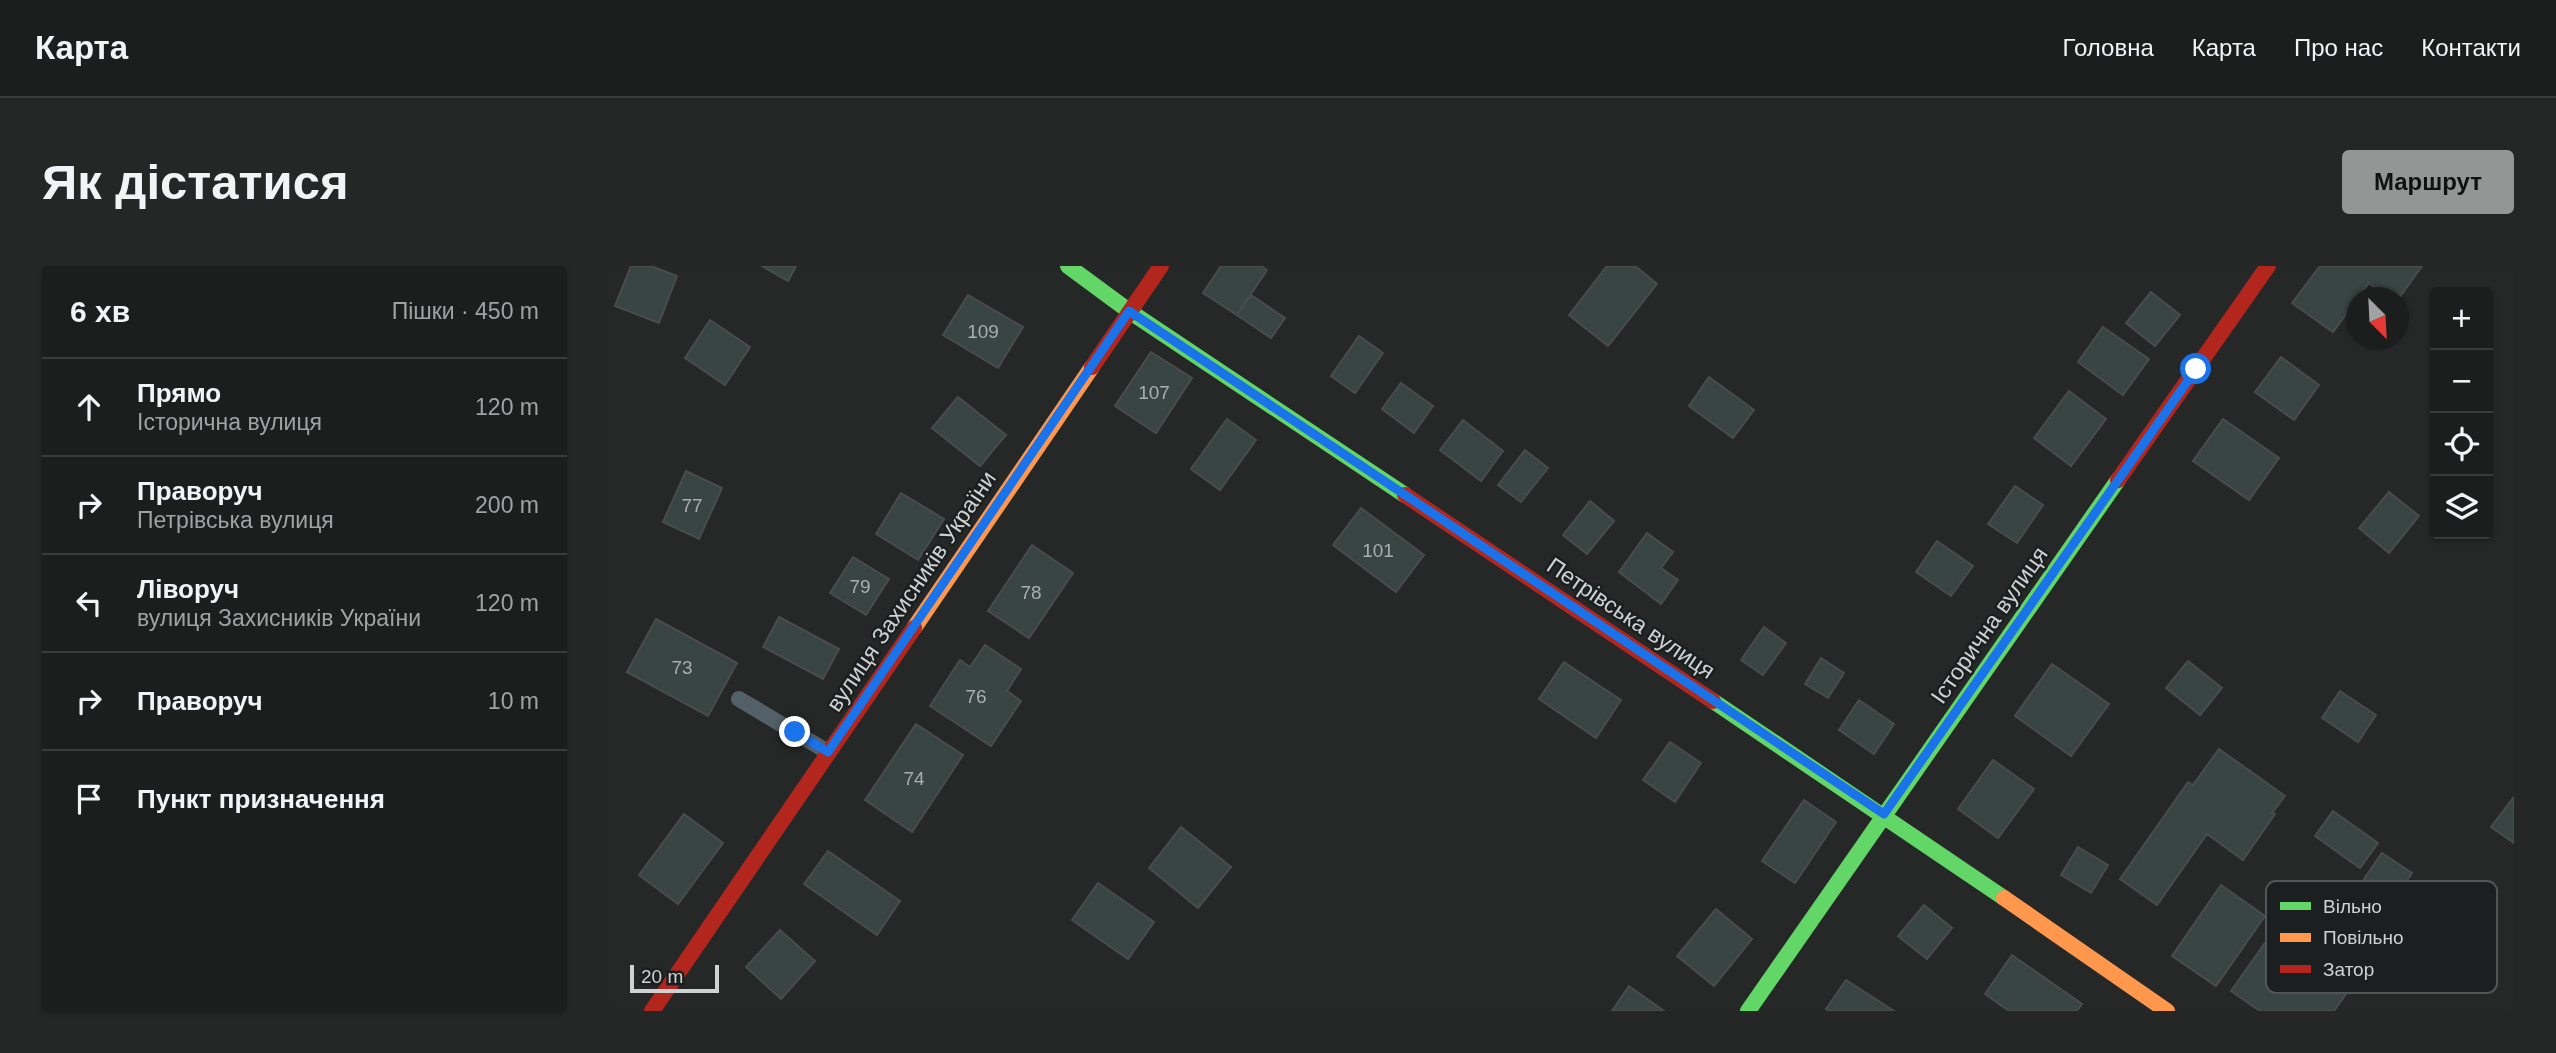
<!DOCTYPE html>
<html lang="uk">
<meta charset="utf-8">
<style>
body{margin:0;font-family:Helvetica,sans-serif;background:#252727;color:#f1f3f6}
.controls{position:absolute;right:21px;top:21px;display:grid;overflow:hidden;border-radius:7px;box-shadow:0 2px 5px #0004}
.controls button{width:63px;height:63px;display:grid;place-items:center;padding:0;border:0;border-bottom:2px solid #3a3c3c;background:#1c1e1e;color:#f1f3f6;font:35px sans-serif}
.compass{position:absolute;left:1737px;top:21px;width:63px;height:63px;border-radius:50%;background:#1c1e1e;box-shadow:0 2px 5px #0004;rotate:156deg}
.scale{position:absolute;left:21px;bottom:18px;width:89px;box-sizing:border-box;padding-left:7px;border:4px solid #cfd2d2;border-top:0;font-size:19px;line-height:24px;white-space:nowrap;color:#cfd2d2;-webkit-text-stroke:5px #1b1f1f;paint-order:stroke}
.stop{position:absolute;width:21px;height:21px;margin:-16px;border:5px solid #1a73e8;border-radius:50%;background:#fff}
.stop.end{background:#1a73e8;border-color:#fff;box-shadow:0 2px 7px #0008}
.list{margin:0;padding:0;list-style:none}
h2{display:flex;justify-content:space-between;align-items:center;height:91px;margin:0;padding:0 28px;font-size:30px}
h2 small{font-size:23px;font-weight:400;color:#a0a2a4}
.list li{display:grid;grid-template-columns:46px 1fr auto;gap:21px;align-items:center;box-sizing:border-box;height:98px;padding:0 28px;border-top:2px solid #3a3c3c}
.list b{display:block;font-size:26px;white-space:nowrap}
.list p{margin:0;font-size:23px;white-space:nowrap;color:#a0a2a4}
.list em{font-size:23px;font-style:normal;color:#a0a2a4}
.icon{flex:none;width:38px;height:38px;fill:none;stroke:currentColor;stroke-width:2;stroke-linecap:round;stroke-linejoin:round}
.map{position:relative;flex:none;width:1905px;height:745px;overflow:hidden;border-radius:7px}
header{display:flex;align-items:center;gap:42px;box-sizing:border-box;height:98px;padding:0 35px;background:#1c1e1e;border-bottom:2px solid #3a3c3c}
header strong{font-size:33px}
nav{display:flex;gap:38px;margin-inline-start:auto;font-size:24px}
.intro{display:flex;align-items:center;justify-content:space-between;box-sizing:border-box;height:168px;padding:0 42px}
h1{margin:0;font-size:49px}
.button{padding:18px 32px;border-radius:7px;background:#949696;color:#111;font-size:24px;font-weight:700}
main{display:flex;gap:42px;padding:0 42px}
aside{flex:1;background:#1c1e1e;border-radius:7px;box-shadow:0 2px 5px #0004}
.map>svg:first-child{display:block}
</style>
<header>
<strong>Карта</strong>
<nav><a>Головна</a><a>Карта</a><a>Про нас</a><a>Контакти</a></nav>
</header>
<div class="intro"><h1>Як дістатися</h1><a class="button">Маршрут</a></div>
<main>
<aside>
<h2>6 хв<small>Пішки · 450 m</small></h2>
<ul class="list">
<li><svg class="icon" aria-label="ahead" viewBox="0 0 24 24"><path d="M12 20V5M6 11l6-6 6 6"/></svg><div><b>Прямо</b><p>Історична вулиця</p></div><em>120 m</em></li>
<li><svg class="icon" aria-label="right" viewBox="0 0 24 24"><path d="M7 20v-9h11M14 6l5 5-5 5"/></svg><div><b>Праворуч</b><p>Петрівська вулиця</p></div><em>200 m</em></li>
<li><svg class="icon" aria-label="left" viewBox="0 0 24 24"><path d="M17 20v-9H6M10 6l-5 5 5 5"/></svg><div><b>Ліворуч</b><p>вулиця Захисників України</p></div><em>120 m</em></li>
<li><svg class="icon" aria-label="right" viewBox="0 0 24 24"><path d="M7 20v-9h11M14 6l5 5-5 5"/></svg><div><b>Праворуч</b></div><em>10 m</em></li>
<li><svg class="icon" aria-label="arrive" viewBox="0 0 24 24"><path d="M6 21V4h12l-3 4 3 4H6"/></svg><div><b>Пункт призначення</b></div></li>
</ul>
</aside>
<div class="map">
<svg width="1905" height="745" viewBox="0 0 1905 745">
<rect width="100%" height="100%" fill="#262828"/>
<g fill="#394543" stroke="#4a4c4c" stroke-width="2">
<path d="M22,0h20l26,10 -18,47 -44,-17z"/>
<path d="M153,0h34l-8,15z"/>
<path d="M612,0h40l6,4 -30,45 -34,-22z"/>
<path d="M998,0h28l22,18 -49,62 -39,-31z"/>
<path d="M1711,0h102l-23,32h-10l-20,-15 -36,49 -41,-29z"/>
<path d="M1542,26l29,23 -25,31 -29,-23z"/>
<path d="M359,29l55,32 -25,41 -55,-33z"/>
<path d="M642,29l34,23 -14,20 -34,-23z"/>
<path d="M101,54l40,27 -25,38 -40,-27z"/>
<path d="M1494,61l46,32 -26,36 -45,-33z"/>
<path d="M750,70l24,17 -28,40 -24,-17z"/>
<path d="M542,86l41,26 -36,55 -41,-27z"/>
<path d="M1672,91l38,28 -25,35 -39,-28z"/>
<path d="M1100,111l45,33 -21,28 -44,-32z"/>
<path d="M792,117l32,23 -19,27 -32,-24z"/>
<path d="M1460,125l37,28 -35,47 -37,-28z"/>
<path d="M349,131l48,38 -26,31 -48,-38z"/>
<path d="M618,153l29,21 -36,50 -29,-21z"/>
<path d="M1614,153l56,39 -30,42 -56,-39z"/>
<path d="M854,154l40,31 -22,30 -41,-31z"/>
<path d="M916,184l23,18 -27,34 -23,-17z"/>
<path d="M77,205l36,17 -23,51 -36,-17z"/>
<path d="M1406,220l28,19 -26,38 -29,-19z"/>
<path d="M1780,226l30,24 -30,37 -30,-25z"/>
<path d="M292,227l43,26 -26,41 -42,-26z"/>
<path d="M981,235l24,20 -27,33 -24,-19z"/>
<path d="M752,242l63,47 -28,37 -63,-47z"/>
<path d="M1038,267l26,19 -12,16 17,12 -17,24 -42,-32z"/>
<path d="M1328,275l36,25 -22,30 -35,-24z"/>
<path d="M423,279l41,28 -44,65 -41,-27z"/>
<path d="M244,291l36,22 -23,36 -36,-22z"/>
<path d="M170,351l60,32 -16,30 -60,-32z"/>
<path d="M47,353l81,44 -29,53 -81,-44z"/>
<path d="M1155,361l22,16 -23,32 -22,-15z"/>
<path d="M376,379l36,24 -14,22 14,10 -30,45 -61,-40 30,-46 10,7z"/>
<path d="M1212,392l23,15 -16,25 -23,-14z"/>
<path d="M1579,395l34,27 -22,27 -34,-27z"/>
<path d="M955,396l57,38 -25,38 -57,-39z"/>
<path d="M1443,398l57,40 -38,52 -56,-40z"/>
<path d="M1731,425l36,24 -18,27 -36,-24z"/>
<path d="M1250,434l35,24 -20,30 -35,-24z"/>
<path d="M307,458l47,31 -51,77 -47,-32z"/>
<path d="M1061,476l31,21 -26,39 -32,-22z"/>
<path d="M1610,483l66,47 -13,17 3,1 -32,46 -36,-26 -50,71 -37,-26 68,-97 5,3z"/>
<path d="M1384,494l41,29 -36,49 -40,-29z"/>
<path d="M1904,532l1,1v44l-23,-16z"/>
<path d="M1195,534l32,22 -41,61 -33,-22z"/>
<path d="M1724,545l45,32 -18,25 -45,-32z"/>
<path d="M75,548l39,29 -45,61 -39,-29z"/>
<path d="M572,561l50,40 -33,41 -49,-40z"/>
<path d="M1469,581l30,18 -17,28 -30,-18z"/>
<path d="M219,585l72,50 -23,34 -73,-51z"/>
<path d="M1773,587l30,20 -18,26 -30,-20z"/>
<path d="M489,617l56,39 -26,37 -56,-39z"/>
<path d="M1612,619l44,31 -49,70 -44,-30z"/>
<path d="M1315,639l28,23 -25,31 -29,-23z"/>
<path d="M1107,643l36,30 -38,47 -37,-30z"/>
<path d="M1668,660l78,55 -21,30h-74l-29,-20z"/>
<path d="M171,664l35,31 -34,38 -35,-32z"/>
<path d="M1403,689l70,49 -5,7h-68l-24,-17z"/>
<path d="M1237,714l48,31h-65l-3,-2z"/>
<path d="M1020,720l35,25h-52z"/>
</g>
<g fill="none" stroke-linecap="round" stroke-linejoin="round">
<path stroke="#536068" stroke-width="16" d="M130,433l89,53"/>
<g stroke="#63d668" stroke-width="16">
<path d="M459,0l61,45 276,184"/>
<path d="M1104,435l291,197"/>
<path d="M1139,745l370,-531"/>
</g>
<g stroke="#ff974d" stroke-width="16">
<path d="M305,362l178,-261"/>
<path d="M1395,632l163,113"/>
</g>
<g stroke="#b3261e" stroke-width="16">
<path d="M483,101l69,-101"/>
<path d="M1509,214l150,-214"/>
<path d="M796,229l308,206"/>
<path d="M43,745l262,-383"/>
</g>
</g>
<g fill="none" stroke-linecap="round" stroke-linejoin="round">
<path stroke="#1a73e8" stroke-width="9" d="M186,466l33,20 301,-441 755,503 312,-445"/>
</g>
<g text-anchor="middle" stroke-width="5" stroke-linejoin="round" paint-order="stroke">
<g font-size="19" fill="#aaafae">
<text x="374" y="72">109</text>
<text x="545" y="133">107</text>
<text x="83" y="246">77</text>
<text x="769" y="291">101</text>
<text x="251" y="327">79</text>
<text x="422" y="333">78</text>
<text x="73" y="408">73</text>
<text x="367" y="437">76</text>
<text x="305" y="519">74</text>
</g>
<g font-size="23" fill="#cfd2d2" stroke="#1b1f1f">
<text transform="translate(302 325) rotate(-56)" y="8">вулиця Захисників України</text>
<text transform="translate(1022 352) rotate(34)" y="8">Петрівська вулиця</text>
<text transform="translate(1380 359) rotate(-55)" y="8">Історична вулиця</text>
</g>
</g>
<rect x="1657" y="615" width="231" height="112" rx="10" fill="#1b1f1f" stroke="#515555" stroke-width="2"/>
<rect x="1671" y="636" width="31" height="8" fill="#63d668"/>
<rect x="1671" y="667" width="31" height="9" fill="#ff974d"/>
<rect x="1671" y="699" width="31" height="8" fill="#b3261e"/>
<g font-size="19" fill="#cfd2d2">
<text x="1714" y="647">Вільно</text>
<text x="1714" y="678">Повільно</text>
<text x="1714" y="710">Затор</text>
</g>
</svg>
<div class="controls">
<button>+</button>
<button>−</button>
<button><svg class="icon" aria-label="locate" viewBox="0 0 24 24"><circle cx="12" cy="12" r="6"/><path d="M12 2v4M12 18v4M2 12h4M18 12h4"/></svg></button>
<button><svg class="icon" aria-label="layers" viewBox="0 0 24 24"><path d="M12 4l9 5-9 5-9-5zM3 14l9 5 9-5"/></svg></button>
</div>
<svg class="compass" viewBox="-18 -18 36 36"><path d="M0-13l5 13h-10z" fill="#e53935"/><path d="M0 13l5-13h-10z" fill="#a0a2a4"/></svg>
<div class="scale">20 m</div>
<div class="stop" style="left:1587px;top:103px"></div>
<div class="stop end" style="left:186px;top:466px"></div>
</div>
</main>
